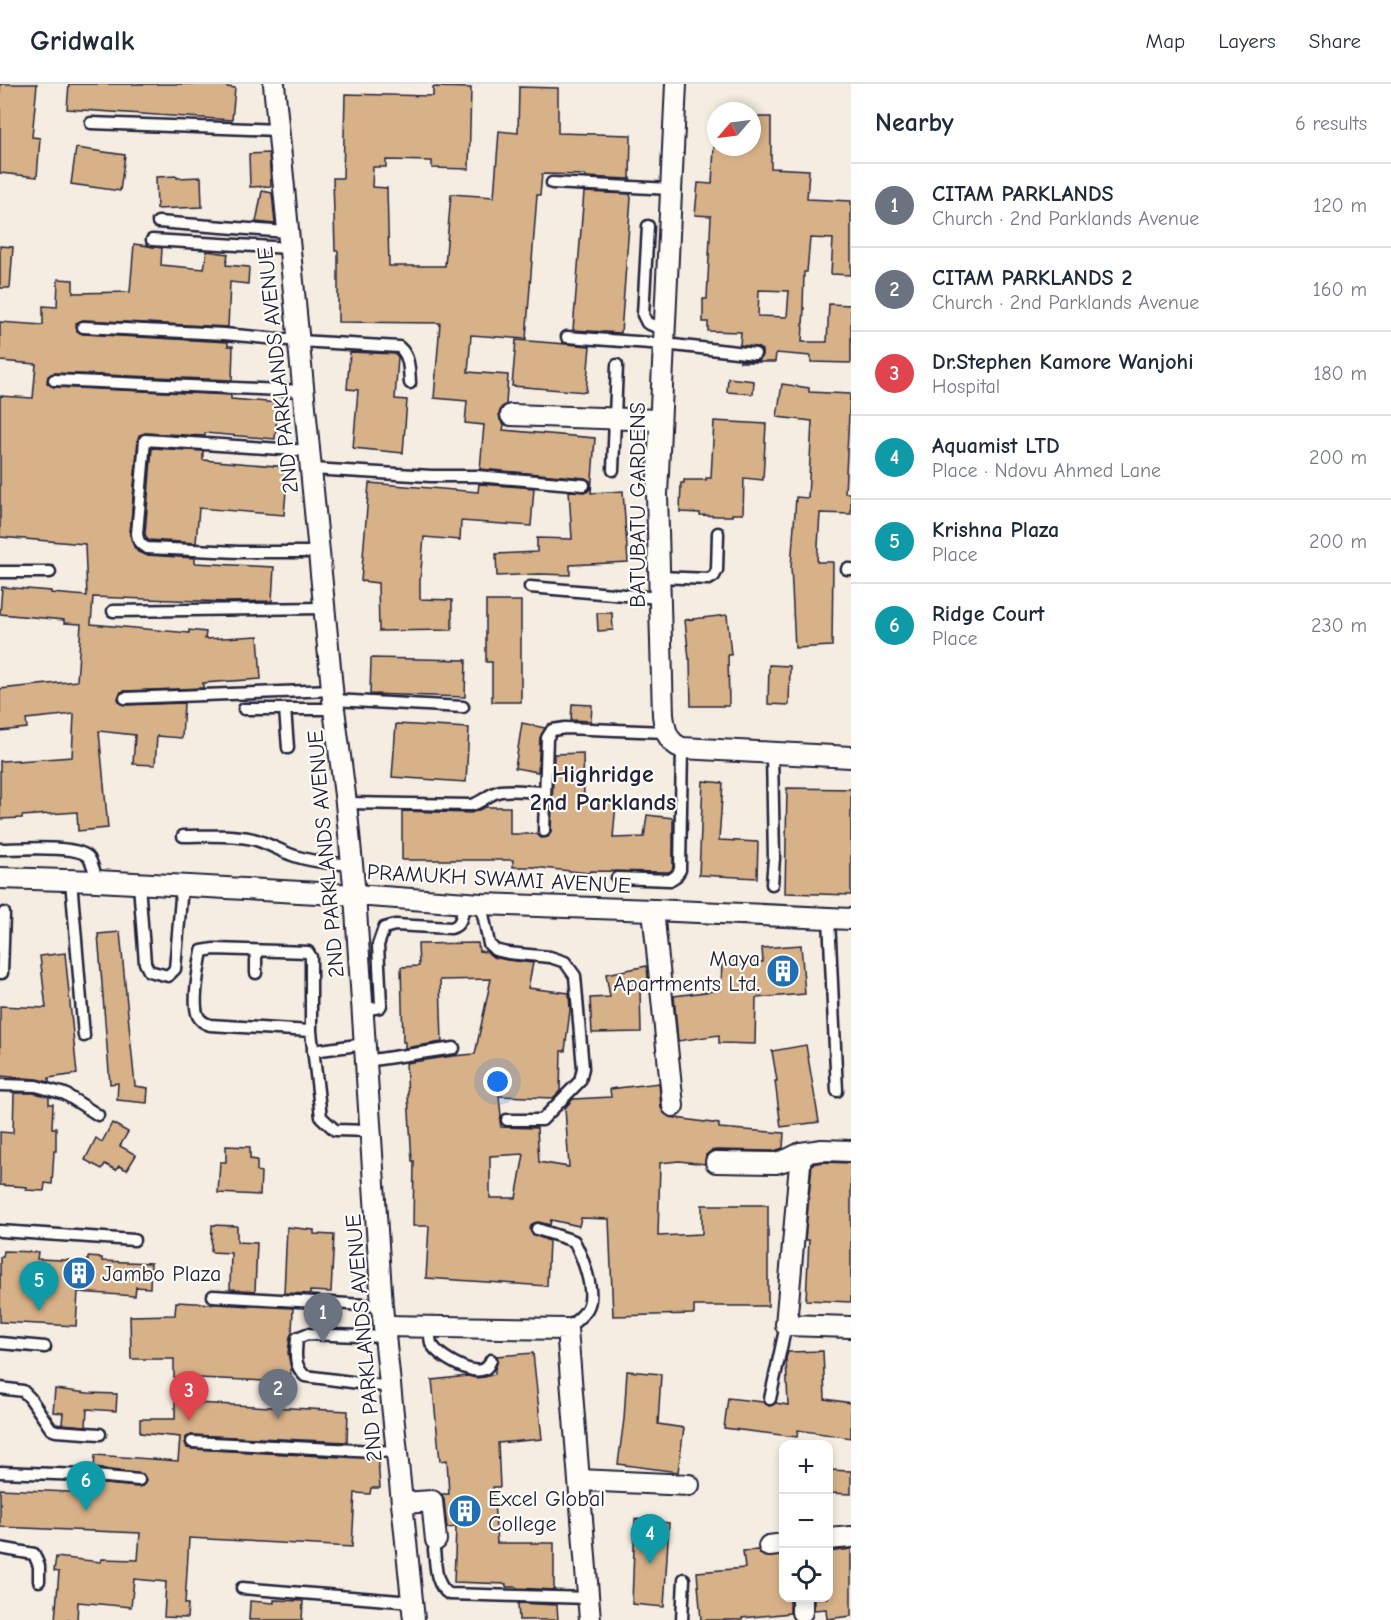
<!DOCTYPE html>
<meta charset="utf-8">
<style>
body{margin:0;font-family:"Comic Neue",sans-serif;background:#f6f6f7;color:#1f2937}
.controls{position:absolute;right:18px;bottom:18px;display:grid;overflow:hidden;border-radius:12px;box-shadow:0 3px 9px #0003}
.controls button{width:54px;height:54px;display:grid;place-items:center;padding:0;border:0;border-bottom:2px solid #e0e1e3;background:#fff;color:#1f2937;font:30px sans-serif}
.compass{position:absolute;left:707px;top:18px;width:54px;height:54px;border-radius:50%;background:#fff;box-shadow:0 3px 9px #0003;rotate:242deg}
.you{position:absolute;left:498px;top:998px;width:21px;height:21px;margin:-15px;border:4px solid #fff;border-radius:50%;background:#1a73e8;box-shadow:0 0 0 9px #1a73e833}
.badge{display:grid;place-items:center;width:39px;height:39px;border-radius:50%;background:#0b8043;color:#fff;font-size:20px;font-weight:700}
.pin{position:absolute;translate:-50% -50px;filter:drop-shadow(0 2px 3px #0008)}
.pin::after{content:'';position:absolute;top:32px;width:21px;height:18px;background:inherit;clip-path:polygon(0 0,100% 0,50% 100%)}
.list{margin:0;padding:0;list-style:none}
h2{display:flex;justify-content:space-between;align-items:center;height:78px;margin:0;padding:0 24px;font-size:26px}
h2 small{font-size:20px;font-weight:400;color:#747a83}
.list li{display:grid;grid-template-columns:39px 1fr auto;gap:18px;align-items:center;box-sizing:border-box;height:84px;padding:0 24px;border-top:2px solid #e0e1e3}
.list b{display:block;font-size:22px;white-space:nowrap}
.list p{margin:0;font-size:20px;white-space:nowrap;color:#747a83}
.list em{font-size:20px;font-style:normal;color:#747a83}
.icon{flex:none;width:33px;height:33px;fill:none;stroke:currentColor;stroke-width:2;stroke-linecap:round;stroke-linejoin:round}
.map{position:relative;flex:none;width:851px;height:1536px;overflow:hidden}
header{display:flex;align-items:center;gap:36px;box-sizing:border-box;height:84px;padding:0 30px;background:#fff;border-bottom:2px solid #e0e1e3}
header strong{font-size:28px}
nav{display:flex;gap:33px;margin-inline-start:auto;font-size:21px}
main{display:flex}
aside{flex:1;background:#fff}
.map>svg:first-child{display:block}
</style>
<header>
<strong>Gridwalk</strong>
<nav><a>Map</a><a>Layers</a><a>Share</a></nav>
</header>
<main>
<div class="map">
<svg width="851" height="1536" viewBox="0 0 851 1536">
<rect width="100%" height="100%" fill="#f5ede1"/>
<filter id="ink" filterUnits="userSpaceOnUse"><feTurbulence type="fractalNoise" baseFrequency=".0167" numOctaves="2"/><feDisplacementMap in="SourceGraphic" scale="12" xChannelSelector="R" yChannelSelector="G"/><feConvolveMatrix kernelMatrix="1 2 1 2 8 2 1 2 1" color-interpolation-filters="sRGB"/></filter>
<g filter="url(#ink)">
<g fill="#d7b188" stroke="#22223b" stroke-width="1.5" fill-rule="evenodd">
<path d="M0,0h37l-5,53 8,1 -3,39 -37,-4z"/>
<path d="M69,0h158v3l8,1 -3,32 -165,-11z"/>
<path d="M433,3l38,1 -2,81 -37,-1v-7l-46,-1v7h-13l-1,20 15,1 2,78h56l6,-72 43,3 5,-66 19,2 1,-46 39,1v45l73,2 -1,44 -45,-2v-2l-43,-1 -2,21h-3l-11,144 -55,-4 -3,37 40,3 -2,29 -5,4 -2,6 1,6 4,5 -1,5 92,8 -4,55 32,-2 5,71 -58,3v10l-31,-1 -42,2 -1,-22 41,-2v-14l35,1 -3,-48 18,1 3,-3v-8l-5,-3 -105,-9 4,-44 -19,-2 2,-22 -33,-3 6,-75 -102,-1v-71h-3l-2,-73h10l2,-84 88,2z"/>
<path d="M752,33h19v51l38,2 -2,29 44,2v74l-20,-1 2,-35 -23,-1 -3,34h-3l-1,36h1l-2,34h25l2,-38 22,1v58l-40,-1v-6l-35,-3 -1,9h-35v-2l19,1 3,-6v-5l-6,-3 -16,-2 1,-13 -33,-1v-9h-5v-23h4l4,-83 -16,-1 3,-32 14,1 2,-37h38zM759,206l30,1 -2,26 -29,-1z"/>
<path d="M76,64l49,7 -5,36 -49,-7z"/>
<path d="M269,69l2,33 -21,1 -1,-33z"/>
<path d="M177,92v2l24,-1 1,30 -45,2 -1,-32z"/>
<path d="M262,107l10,2 3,31 -19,-2z"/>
<path d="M584,108l46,2 1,4 -10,135 -48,-3z"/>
<path d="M134,160l28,4 -1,17 43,4 3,-18 21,3 -2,11 23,2 -1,17 -18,-2 -2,45 -145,-7 -7,3 1,8 6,3 145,8v4h5l-1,34 -178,-7 -6,3 -1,7 7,4 177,8v4l47,4 -3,36 -70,-6v3l-59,-3 -7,2 -1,4 -8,94 4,14 4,5 8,3 49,3v5l79,4 -2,34 -45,1 -134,-5 -2,27 98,9v-3l17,2 -1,7 53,-3 3,43 -58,4v5l-78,3 -4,1 -3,7 3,5 4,1 59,-2 -2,35 -25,-2 -2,29 -22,-1 2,-29 -36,-4 9,97 -30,3 -1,-19 -55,4v2l-22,1v-58l18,-1v1l54,-4 2,-43 -48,5 1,9 -27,3v-42l77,-8 4,-57 -17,-1v-3l-64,-6 2,-27 49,4v2l36,3 -2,-52 -85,-7v-141l33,2 3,-34 -36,-3v-39l43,3v-19l14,1 1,-28 15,1v13l57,-1z"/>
<path d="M0,162l13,1 -3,41h-10z"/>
<path d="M516,256l74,6 -4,46 -74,-6z"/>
<path d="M350,268l46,2 2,3 -3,42 12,1 -4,53 -50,-5 5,-58 -11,-1z"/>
<path d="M728,294l26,3 -1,13 -26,-2z"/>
<path d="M782,300l27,4v4l41,2 -5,99h6v21l-31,-1 -3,49h16l-1,84 -37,2 -4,-81 5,-70 12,1 4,-77 -35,-4z"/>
<path d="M714,337l52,3 -3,56 -19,-2 -1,36h-11v2h-13l-19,-1v-2l-20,-1 1,-29h3v-3h22v-2h5z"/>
<path d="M152,364l51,3v9l85,7 -4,48 -85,-7 -3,35 -48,-3 -3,-6z"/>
<path d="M369,399l109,9 1,-8 55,4 -3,38 -70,-5 -1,19 -36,-3 -4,44v18l32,1v30l-73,1 -1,-48 -17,-2z"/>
<path d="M486,517h35v101h-29v-40h-6z"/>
<path d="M597,529h15l1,17 -15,1z"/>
<path d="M727,531l4,40h-3l1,51h-38l-1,-47h-1l-4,-39z"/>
<path d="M371,574l95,2 -1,37 -95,-3z"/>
<path d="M769,581l21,1 -1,39 -21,-1z"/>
<path d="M572,620l20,1 -1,16 -20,-1z"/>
<path d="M522,639l23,5 -5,10 -2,34 -23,-4z"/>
<path d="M396,640l73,4 -3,54 -74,-5z"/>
<path d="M583,669l1,47 32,3 -3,35 31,-1 3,-22 26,3v50l-2,3 -3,1 -78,-1 -1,2 -56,-6h-20v-7h-111v-49l69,2 15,-6h24v27h27l4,4 7,-1 3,-6 3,-77z"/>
<path d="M703,697l20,2 -4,57 39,2 -1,36 -58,-3z"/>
<path d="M787,704l64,1v106l-66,-2z"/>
<path d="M120,848l15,154 13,2 -1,15 -30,-3 1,-17 -8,1 -12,-150z"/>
<path d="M478,859l1,8 8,1 6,5 14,3 26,3 -5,25 41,5 1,17 -5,41h-4l-1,40 -7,7 -54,-2 2,20 -1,5 1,6 36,1 2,34 30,5 -4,-59 8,-9 38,-2 -1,-8 49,-6 2,25 3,5 5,4 50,7v4l65,5 -1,15 -9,3 -58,-1 -5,1 -5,4 -1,9 -26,-3 -19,2 -2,73 44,-2v-29h66v101h-74v8l-81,2 -4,-97 -28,-1 -2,8 -28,-6 -1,5 -11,-3 -7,2 -2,6 2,4 17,7 -2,45 -121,-8 3,-52h-16l1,-65h-2l-6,-98 47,-7 22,-2 16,-75 -51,1 2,62 -37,6v-6h-2l-2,-75 18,-1 -1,-22zM524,1070l-8,44h-26v-42z"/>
<path d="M801,861l4,49 -49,4 -1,46 -36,-1v-8l-41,6 -4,-45 47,-6 1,-30 41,2 -1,-14z"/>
<path d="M65,869l12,121 -28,4v4l-13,-3 -36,-3v-70l46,2 -6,-52z"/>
<path d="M647,882l2,23 -9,2 1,41 -49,1 -2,-35 20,-1 -4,-23z"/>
<path d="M806,961l13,77 -38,5 -6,-46h2l-5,-30z"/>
<path d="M14,1009h21l14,4v7h4l-1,24h4v23h-2l-2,33 -7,-1 -1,8 -18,-1 1,-3 -27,-2v-53l13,1z"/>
<path d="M112,1039l16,9 -8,14 16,9 -9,15 -8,-4 -3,4 -11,-6 -3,5 -17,-9 11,-22 6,4z"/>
<path d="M226,1062l24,1v12l7,1v11l4,1 -1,23 -42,-2 2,-31h6z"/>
<path d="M823,1078l28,1v139l-45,-2 3,-60h-4l7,-76z"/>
<path d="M212,1141l25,1v16l20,1 -2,48 -25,-2 1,-36 -20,-1z"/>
<path d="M287,1143l27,3v4l20,1 -3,57 -21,-1v3l-26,-1z"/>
<path d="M4,1167l34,1 -1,7 51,2v-4l14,1v3l49,2 -1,25 -14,-1 -1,9 -57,-4 -2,34 -76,-4v-65h3z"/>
<path d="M176,1218l117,6 -1,25 -2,4 -2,16 3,15 -1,14 -116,-5v-18h-43l-1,-43 45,-1z"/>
<path d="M823,1267l2,48 26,4v35l-53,-8 -1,7 -73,-9 4,-30 35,4 6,4 7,-3 12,2 -2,-47 2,-6z"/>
<path d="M533,1269l9,86 -44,4 2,44h-7l4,56h57v47l-37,-2 -1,-1h-10v-3l-52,-2 2,-55 -9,1 -3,-28 -2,-6h7l-2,-34 -7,1 -8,-81 36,-4 8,2 9,-1 10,-3v-5l3,-9 -1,-4z"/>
<path d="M627,1287l34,3 -3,50 26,4 -6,44 -60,-8 6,-45z"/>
<path d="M55,1305l33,4 29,1 -1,17 -29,-2 -1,17 -24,-2 1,-11 -10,-1z"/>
<path d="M175,1318l173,9 -1,31 -155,-7 -6,2 -1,5 2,6 5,1 186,10 2,29h-9l-1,6 -15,-1 -3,54 -163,-9 -4,66h3l-1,14 -23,-1 2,-35 -32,-3 -3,28 -53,-5 -1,18h-22l4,-48 -5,-1 2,-14 45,5 1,-3 36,1 2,-27 -140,-6v-38l92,4 1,-10 45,4 5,-1 3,-6 -3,-6 -49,-6 1,-13 83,6 2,-24 -40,-4v-14h35z"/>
<path d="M828,1386l23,1v23l-23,-1z"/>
<path d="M635,1435l34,4 -5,84 -32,-3z"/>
<path d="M851,1465v67l-24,3 -1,-10 -12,1v-12h14v-46z"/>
<path d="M758,1466l2,4 5,3 18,-1v42h7v15l-48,5v2h-41l-4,-48 48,-4 -2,-17z"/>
<path d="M274,1516l29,1 -1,19h-53l1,-19 24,2z"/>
<path d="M518,1519l39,2 1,15h-39z"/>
</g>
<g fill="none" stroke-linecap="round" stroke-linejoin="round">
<defs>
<g id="service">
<path d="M91,39l186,7"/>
<path d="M552,99l119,6"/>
<path d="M158,138l129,10"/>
<path d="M648,142l-5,89 4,8 18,7"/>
<path d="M152,156l137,8"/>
<path d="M83,243l141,7 76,7 99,6c11,9 10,23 11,36"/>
<path d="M567,253l97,7 91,10"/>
<path d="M54,296l250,11"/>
<path d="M310,367l-165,-11 -8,94c1,7 3,11 10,14l92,4h81"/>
<path d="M312,385l119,7h45l108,9"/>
<path d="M613,386l4,-105"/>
<path d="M847,485h4"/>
<path d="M0,488h50"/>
<path d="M659,493l50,2 5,-3 3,-6 1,-37"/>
<path d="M530,503l130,11"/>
<path d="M113,527l212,-3"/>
<path d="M125,614l208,-8"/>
<path d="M334,616l129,7"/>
<path d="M244,625h90"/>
<path d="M285,625l3,39"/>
<path d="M772,669l2,105 -2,26"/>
<path d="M346,719l125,2c11,-2 18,-12 30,-14 13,-2 30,1 44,1"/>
<path d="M544,747l3,-93 5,-8 13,-2 100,4"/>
<path d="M183,752c23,0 47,-2 70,3 14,4 26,11 39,16 19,7 40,8 60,10"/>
<path d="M0,765c17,0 80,-5 89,9 4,6 6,16 8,23"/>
<path d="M617,794l53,2 6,-4 4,-6 2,-122"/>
<path d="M71,796l13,156"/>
<path d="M139,800l6,79 4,8 19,5 7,-7 7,-83"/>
<path d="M481,820l8,40 6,6 13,3 42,4 15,5 10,14 8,92 -3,13 -38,39h-35"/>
<path d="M829,834l8,173"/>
<path d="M0,889h2l2,-60"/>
<path d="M256,889v-22"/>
<path d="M363,926l17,-3 1,-2 -3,-60 6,-17 11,-3 56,3c12,-3 11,-15 13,-25"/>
<path d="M311,947l-101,-6c-5,-2 -9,-3 -12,-9 -6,-13 1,-49 4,-65l12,-2 94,3 3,5v74l10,86 14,13 36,1"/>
<path d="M313,967l52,-7"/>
<path d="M366,977l88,-13"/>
<path d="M0,1001l36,1 29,8 33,21"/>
<path d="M537,1145l37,12c8,15 23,52 13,68 -4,7 -14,14 -20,20"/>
<path d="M0,1147l134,9"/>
<path d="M213,1212l169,10"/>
<path d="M430,1243c0,6 -1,13 2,18 8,12 36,28 49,25 6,-1 8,-5 10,-10"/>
<path d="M386,1253l-79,-3 -10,4c-1,15 -4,27 8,38l85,11"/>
<path d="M0,1259l45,4"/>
<path d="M0,1304l23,3 7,7 21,31 5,2 44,3"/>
<path d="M770,1315l16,-74"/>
<path d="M192,1358l204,10"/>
<path d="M0,1388l83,3 56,5"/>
<path d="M0,1464l34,6 5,12v15"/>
<path d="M434,1466c2,16 1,35 15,44l140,4"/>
<path d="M242,1504l170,14"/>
<path d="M682,1536l2,-41"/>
</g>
<g id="minor">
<path d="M274,0l60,625 12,94 9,92 27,411 32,314"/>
<path d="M676,0l-19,410 6,221c2,15 4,27 19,33l169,9"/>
<path d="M511,331l149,5"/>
<path d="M0,794l97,3 258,14 126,9 172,6 198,9"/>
<path d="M653,826l20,196"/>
<path d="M801,1069l-15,172 65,2"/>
<path d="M716,1078l60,1 13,-4 12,-6 21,-3 29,1"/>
<path d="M384,1242l183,3 23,291"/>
<path d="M579,1396l110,5"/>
<path d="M403,1419l29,-2 4,39"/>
<path d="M828,1455l23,-2"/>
<path d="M769,1462l15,-2"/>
<path d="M802,1514v14"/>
</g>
</defs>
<use href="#service" stroke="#22223b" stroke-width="15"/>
<use href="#minor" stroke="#22223b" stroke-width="24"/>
<use href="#service" stroke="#fdfcf7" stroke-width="10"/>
<use href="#minor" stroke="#fdfcf7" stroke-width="20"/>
</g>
</g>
<defs>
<symbol id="building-disc" viewBox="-11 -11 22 22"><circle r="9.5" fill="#1f6fb2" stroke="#fdfcf7"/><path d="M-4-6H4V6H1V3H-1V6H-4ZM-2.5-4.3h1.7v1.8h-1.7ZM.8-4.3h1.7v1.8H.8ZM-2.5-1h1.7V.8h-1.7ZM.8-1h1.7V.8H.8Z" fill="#fff"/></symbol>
</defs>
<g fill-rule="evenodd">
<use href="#building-disc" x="764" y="868" width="38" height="38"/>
<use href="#building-disc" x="60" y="1170" width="38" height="38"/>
<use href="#building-disc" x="446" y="1408" width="38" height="38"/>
</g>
<g text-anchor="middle" stroke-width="4.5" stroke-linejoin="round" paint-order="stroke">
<g font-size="22" fill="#22223b" stroke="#fdfcf7">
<text transform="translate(277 286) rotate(-96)" y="8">2ND PARKLANDS AVENUE</text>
<text transform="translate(637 421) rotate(-90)" y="8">BATUBATU GARDENS</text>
<text transform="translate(325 770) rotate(-95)" y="8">2ND PARKLANDS AVENUE</text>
<text transform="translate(499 794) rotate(3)" y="8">PRAMUKH SWAMI AVENUE</text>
<text transform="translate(363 1254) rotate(-95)" y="8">2ND PARKLANDS AVENUE</text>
</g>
<g font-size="22" fill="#22223b" stroke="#fdfcf7" text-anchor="start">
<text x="760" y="882" text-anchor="end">Maya<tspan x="760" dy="25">Apartments Ltd.</tspan></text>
<text x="102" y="1197">Jambo Plaza</text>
<text x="488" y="1422">Excel Global<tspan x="488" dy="25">College</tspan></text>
</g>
<g font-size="24" font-weight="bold" fill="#22223b" stroke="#fdfcf7">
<text x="603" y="698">Highridge<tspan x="603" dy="28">2nd Parklands</tspan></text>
</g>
</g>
</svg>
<div class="controls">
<button>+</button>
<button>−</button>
<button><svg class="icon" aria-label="locate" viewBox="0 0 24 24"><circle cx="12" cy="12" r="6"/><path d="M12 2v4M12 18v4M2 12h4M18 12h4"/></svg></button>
</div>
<svg class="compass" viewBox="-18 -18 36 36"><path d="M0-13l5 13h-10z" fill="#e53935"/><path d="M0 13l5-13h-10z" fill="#747a83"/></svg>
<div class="you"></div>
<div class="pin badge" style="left:323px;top:1259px;background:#6b7280">1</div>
<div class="pin badge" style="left:278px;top:1335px;background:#6b7280">2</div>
<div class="pin badge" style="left:189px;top:1337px;background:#e0444e">3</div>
<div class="pin badge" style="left:650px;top:1480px;background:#0f9aa8">4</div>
<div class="pin badge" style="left:39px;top:1227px;background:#0f9aa8">5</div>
<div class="pin badge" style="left:86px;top:1427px;background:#0f9aa8">6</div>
</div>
<aside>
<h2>Nearby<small>6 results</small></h2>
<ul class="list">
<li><span class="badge" style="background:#6b7280">1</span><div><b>CITAM PARKLANDS</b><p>Church · 2nd Parklands Avenue</p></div><em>120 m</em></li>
<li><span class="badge" style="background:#6b7280">2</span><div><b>CITAM PARKLANDS 2</b><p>Church · 2nd Parklands Avenue</p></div><em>160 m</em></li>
<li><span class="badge" style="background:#e0444e">3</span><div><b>Dr.Stephen Kamore Wanjohi</b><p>Hospital</p></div><em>180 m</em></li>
<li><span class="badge" style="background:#0f9aa8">4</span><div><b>Aquamist LTD</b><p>Place · Ndovu Ahmed Lane</p></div><em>200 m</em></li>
<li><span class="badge" style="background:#0f9aa8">5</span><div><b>Krishna Plaza</b><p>Place</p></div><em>200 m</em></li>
<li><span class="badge" style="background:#0f9aa8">6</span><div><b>Ridge Court</b><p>Place</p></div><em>230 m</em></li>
</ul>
</aside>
</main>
